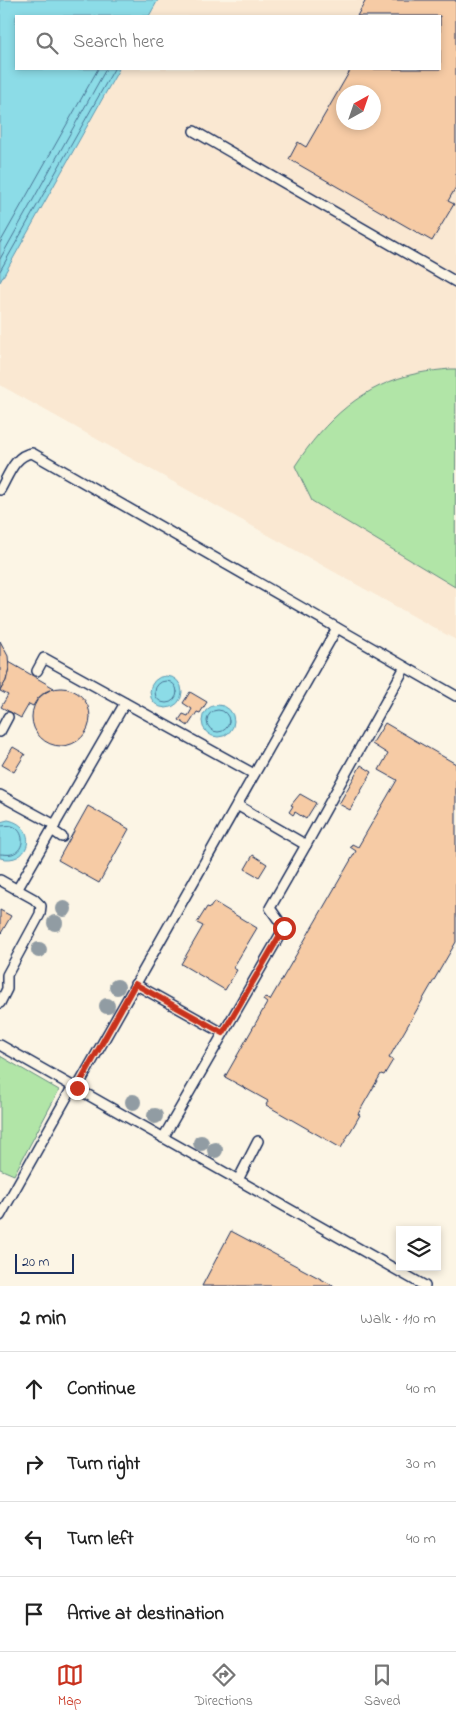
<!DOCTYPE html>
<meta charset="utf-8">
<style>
body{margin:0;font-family:"Indie Flower",sans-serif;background:#f2f2f2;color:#222}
.controls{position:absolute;right:15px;bottom:15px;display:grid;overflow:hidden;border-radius:0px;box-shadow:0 2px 8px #0003}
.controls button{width:45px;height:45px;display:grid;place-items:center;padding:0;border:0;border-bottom:1px solid #e0e0e0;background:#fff;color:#222;font:25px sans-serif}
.compass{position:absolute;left:336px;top:85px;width:45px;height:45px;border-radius:50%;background:#fff;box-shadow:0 2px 8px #0003;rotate:40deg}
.scale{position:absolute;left:15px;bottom:12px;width:59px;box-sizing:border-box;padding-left:5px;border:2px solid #1b2f5e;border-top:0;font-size:14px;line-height:18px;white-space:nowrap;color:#1b2f5e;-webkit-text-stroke:4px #fcf5e5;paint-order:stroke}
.stop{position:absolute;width:15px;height:15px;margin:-11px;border:4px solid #c8321e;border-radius:50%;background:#fff}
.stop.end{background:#c8321e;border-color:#fff;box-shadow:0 1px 5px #0008}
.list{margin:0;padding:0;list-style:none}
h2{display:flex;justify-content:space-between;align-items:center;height:65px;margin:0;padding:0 20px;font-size:21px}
h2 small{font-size:16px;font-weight:400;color:#767676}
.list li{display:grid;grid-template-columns:32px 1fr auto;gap:15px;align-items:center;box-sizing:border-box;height:75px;padding:0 20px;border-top:1px solid #e0e0e0}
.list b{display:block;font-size:19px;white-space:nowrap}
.list em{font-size:16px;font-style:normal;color:#767676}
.icon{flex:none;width:28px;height:28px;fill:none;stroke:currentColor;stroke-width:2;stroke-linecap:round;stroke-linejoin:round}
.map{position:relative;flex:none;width:456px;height:1286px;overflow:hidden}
.search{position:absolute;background:#fff;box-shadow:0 2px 8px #0003;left:15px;right:15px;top:15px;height:55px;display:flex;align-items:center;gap:12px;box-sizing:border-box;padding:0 18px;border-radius:0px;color:#767676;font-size:19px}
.sheet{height:365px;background:#fff}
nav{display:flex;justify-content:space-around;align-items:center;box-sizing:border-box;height:70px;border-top:1px solid #e0e0e0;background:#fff;font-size:14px;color:#767676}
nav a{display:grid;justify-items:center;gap:2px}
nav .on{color:#c8321e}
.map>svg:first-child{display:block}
</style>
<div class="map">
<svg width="456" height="1286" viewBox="0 0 456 1286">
<rect width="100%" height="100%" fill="#fcf5e5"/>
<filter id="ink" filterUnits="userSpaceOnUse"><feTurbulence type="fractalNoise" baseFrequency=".02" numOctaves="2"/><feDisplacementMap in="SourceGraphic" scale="10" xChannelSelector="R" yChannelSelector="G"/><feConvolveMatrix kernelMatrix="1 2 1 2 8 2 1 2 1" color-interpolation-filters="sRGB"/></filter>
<g filter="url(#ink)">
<path fill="#fae8d2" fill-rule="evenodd" d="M158,0h298v640l-456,-255v-103l119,-213h321v-53h-291zM344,92h30v30h-30z"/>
<g fill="#b1e5a7" stroke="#668a82">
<path d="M450,369h6l-1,218 -143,-86 -17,-35c30,-46 68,-82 124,-93 10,-2 21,-3 31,-4z"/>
<path d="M0,1056l59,34 -45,85 -14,-6z"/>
</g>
<g fill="#8cdce7" stroke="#5f97b0">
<path d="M0,0h158l-9,16h-133v53h103l-119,213z"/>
<circle cx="166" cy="692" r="16"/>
<circle cx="218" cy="721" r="16"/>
<path d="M8,820c31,6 23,46 -8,38v-36z"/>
</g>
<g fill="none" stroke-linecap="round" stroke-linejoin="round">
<g stroke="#487495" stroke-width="1">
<path d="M0,243l98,-174"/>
<path d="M0,259l106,-190"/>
<path d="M0,271l114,-202"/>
<circle cx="166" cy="692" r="11"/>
<circle cx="218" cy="721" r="11"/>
<path d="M0,826c4,0 8,-1 12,0 13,4 14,24 0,28 -4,1 -8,0 -12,0"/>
</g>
</g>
<g fill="#f6cba5" stroke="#1b2f5e" fill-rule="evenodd">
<path d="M366,0h90v187l-8,14 6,3 -22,37 -143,-82 9,-17 8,5 45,-78h89v-53h-83zM344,92h30v30h-30z"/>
<path d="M0,641l8,15 1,12 -3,13 -6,10z"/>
<path d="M9,662l45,26 -9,4 -7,6 -5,8 -4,-2 -8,14 -20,-11 7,-12 -8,-4 6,-10 3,-13z"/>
<circle cx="61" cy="717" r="29"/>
<path d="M190,692l17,10 -7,11 -3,-1 -9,14 -9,-6 4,-6 5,2 4,-7 -9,-6z"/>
<path d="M385,723l71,41v178l-67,116 4,2 -9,15 -3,-1 -23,40 2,1 -19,33 -75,-43 2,-4 -43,-24 42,-74 -4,-3 2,-3 5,3 86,-149 -6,-4 2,-3 6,3 39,-67 -18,-10 9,-16 -16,-10z"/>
<path d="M13,747l12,7 -11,18 -12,-7z"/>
<path d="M361,765l11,7 -22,38 -11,-6z"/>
<path d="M300,794l16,9 -10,16 -11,-7 -2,3 -4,-3 4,-6 -2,-1z"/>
<path d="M88,806l41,23 -30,54 -41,-23z"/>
<path d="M253,855l14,9 -8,13 -14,-8z"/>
<path d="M214,902l43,26 -24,40 4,2 -12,20 -44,-26 22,-38 -6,-3 10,-16 3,1z"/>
<path d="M0,910l11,6 -11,19z"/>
<path d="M231,1231l103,55h-132z"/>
</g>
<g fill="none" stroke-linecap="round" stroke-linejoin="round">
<defs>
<g id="lane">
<path d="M194,131l262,151"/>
<path d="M0,490c8,-13 14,-35 32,-37l424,243"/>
<path d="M37,671l7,-13 210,116"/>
<path d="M0,732l8,-15"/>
<path d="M0,795l55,30"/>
<path d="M52,830l10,7"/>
<path d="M306,845l99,-178"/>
<path d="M0,880l34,19 7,7 -1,8 -33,61v14l-7,14"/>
<path d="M17,890l108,-187"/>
<path d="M135,984l88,49"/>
<path d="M0,1045l425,241"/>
<path d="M77,1088l260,-460"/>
<path d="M163,1138l121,-210 -14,-20 36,-63 -69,-40"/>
<path d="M238,1180l20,-39"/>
<path d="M0,1216l73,-130"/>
</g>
</defs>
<use href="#lane" stroke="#1b2f5e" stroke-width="12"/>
<use href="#lane" stroke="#fcf5e5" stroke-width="9"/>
</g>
<g fill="#919ca3">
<circle cx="64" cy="909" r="8"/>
<circle cx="55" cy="923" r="8"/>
<circle cx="39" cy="950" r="8"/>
<circle cx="117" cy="987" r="8"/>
<circle cx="107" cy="1006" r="8"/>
<circle cx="133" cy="1102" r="8"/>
<circle cx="155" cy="1116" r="8"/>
<circle cx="201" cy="1143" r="8"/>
<circle cx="215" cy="1150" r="8"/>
</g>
</g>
<g fill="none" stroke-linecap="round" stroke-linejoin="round" filter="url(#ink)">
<path stroke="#c8321e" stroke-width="6" d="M77,1088l58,-104 88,49 61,-105"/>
</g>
</svg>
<div class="controls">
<button><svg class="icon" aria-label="layers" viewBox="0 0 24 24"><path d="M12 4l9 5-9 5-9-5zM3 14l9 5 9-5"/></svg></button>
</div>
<svg class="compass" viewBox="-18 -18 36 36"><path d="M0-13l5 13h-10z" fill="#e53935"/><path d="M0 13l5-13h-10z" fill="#767676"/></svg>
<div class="scale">20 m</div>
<div class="stop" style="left:284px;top:928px"></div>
<div class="stop end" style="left:77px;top:1088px"></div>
<div class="search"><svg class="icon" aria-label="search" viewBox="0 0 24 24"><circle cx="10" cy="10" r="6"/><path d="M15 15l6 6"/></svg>Search here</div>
</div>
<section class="sheet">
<h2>2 min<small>Walk · 110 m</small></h2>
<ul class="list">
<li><svg class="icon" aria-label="ahead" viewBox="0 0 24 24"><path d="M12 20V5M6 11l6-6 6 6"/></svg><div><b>Continue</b></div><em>40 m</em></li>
<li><svg class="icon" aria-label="right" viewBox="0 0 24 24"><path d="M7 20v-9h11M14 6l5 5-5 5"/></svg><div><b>Turn right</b></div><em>30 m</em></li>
<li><svg class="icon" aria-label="left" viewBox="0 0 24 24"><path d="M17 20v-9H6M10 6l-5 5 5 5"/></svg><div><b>Turn left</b></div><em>40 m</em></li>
<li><svg class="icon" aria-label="arrive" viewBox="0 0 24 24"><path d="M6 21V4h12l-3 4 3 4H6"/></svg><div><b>Arrive at destination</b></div></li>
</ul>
</section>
<nav>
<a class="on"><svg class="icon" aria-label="map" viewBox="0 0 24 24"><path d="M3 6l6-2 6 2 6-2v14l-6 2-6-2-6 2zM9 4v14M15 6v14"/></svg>Map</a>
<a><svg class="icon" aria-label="directions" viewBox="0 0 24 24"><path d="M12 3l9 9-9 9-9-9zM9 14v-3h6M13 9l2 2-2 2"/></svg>Directions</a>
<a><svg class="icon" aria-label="saved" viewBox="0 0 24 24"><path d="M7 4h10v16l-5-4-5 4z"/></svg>Saved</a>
</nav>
